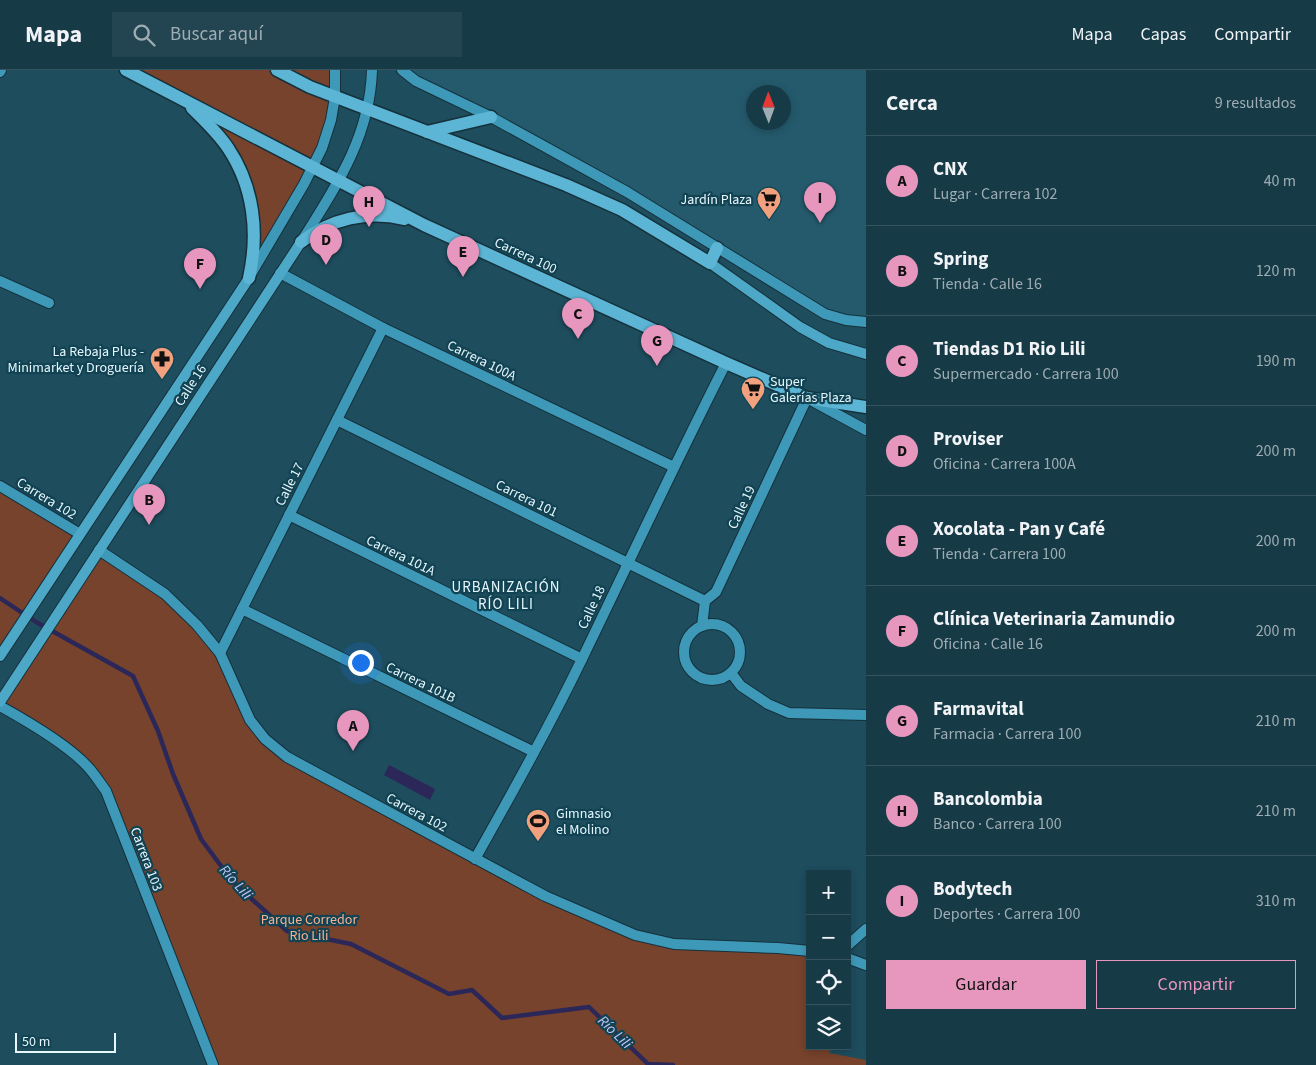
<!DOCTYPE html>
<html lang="es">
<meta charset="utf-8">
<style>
body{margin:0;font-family:"Source Sans 3",sans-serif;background:#234551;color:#f1f3f6}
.controls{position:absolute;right:15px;bottom:15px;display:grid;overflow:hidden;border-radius:0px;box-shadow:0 2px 8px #0003}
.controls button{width:45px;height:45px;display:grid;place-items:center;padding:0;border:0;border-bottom:1px solid #35545f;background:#163a46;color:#f1f3f6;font:25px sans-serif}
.compass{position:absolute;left:746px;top:15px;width:45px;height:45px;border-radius:50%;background:#163a46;box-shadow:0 2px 8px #0003;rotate:359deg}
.scale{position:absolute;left:15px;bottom:12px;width:101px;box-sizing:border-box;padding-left:5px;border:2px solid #e7f7fe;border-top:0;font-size:14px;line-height:18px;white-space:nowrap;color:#e7f7fe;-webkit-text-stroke:4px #114353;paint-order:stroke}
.you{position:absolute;left:360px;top:592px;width:18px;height:18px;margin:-12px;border:4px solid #fff;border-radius:50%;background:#1a73e8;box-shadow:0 0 0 8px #1a73e833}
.badge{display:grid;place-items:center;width:32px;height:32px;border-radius:50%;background:#e797bd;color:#111;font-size:16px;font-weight:700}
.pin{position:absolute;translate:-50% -41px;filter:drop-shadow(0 1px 2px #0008)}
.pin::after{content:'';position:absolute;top:26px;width:18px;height:15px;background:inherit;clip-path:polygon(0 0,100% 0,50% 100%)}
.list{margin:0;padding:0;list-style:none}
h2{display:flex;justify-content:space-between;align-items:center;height:65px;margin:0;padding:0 20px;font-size:21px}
h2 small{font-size:16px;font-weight:400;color:#9eadb3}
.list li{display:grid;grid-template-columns:32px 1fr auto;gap:15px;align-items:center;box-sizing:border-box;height:90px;padding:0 20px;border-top:1px solid #35545f}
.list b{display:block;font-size:19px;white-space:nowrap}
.list p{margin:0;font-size:16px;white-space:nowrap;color:#9eadb3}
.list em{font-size:16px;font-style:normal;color:#9eadb3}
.actions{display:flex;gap:10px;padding:15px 20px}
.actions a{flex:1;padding:11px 0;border:1px solid #e797bd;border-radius:0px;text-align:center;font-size:18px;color:#e797bd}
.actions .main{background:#e797bd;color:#111}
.icon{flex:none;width:28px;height:28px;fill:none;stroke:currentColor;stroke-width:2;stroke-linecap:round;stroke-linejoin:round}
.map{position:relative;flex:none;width:866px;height:995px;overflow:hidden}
header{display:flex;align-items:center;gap:30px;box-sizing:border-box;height:70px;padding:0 25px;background:#163a46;border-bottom:1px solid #35545f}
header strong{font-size:24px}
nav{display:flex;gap:28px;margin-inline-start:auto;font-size:18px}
.search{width:350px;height:45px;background:#234551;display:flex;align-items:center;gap:12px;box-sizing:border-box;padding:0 18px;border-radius:0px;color:#9eadb3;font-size:19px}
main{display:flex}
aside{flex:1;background:#163a46}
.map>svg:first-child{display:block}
</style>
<header>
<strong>Mapa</strong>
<div class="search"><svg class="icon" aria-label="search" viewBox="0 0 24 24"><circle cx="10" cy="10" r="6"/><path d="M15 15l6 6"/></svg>Buscar aquí</div>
<nav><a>Mapa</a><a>Capas</a><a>Compartir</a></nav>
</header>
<main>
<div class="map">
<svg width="866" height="995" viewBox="0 0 866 995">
<rect width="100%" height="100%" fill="#1e4d5e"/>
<path fill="#245a6c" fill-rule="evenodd" d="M402,0h464v252l-41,-8 -198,-122zM754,22h30v30h-30z"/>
<g fill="#77432c">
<path d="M126,0h209l-8,65 -78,143 6,-34 -17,-79 -55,-66z"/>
<path d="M0,416l80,48 -80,122z"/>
<path d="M99,480l66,44 55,59 30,67 37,37 188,102 160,76 39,9 136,7v95h21l-2,7 37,7v5h-653l-107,-274 -19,-26 -87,-63z"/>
</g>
<path fill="#2c2759" d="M389,695l46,24 -5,11 -46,-25z"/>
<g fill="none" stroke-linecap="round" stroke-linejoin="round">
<path stroke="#2c2759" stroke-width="4.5" d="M0,528l36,24 97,54 25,55 15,43 28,65 32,43 54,49 64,13 98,50 23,-4 30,28 87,-11 59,57 25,1"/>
<defs>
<g id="minor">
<path d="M0,2l1,-2"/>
<path d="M280,203l103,55 291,139"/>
<path d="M0,211l49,22"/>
<path d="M337,350l368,181"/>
<path d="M0,416l80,48"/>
<path d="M289,445l293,144"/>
<path d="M99,480l66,44 32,31 23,28 30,67 15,19 22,18 258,139 90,39 39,9 104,4 32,3"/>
<path d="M242,539l292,143"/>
<circle cx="712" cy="582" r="28"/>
<path d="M702,556l3,-25 11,-9 91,-194 59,32"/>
<path d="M220,583l163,-325"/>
<path d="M731,603l10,13 27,18 21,9 77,2"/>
<path d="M0,636c27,15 67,38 87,60 7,7 13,17 19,25l107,274"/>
<path d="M475,789c37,-66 74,-132 107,-200 48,-99 94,-198 144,-296"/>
<path d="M847,876l19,-17"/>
<path d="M847,888l19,7"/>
</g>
<g id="tertiary">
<path d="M402,0l14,11 75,36 136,75 198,122 21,6 20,2"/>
<path d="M303,169c34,-54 67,-103 69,-169"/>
<path d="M251,204l53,-90 18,-36 9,-28 4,-23v-27"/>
</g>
<g id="secondary">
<path d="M710,193l90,64 29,16 37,11"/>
<path d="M0,586l249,-378"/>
<path d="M0,632l301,-460"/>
</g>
<g id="primary">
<path d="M126,0l298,155 302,138 81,35 59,9"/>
<path d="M277,0l33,17 256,98 56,25 88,53 7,-15"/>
<path d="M192,38c13,13 26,25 36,40 26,39 31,85 21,130"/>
<path d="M427,62l64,-15"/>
<path d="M301,172c29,-23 67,-32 103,-23"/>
</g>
</defs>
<use href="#minor" stroke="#15313b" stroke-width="12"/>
<use href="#tertiary" stroke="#15313b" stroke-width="12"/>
<use href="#secondary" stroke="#15313b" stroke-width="12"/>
<use href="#primary" stroke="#15313b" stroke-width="15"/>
<use href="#minor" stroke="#3e99b9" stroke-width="10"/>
<use href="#tertiary" stroke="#3e99b9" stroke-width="10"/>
<use href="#secondary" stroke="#4da7c7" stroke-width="10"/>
<use href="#primary" stroke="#5db5d5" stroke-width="12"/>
</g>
<defs>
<symbol id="supermarket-pin" viewBox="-11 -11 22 30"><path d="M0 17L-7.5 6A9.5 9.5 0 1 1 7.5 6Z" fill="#f2a17e" stroke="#114353"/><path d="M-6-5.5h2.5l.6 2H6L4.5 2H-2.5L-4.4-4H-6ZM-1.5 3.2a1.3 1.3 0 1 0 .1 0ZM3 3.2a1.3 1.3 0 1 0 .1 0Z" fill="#111"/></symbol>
<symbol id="pharmacy-pin" viewBox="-11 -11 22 30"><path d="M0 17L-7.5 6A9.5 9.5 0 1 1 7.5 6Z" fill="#f2a17e" stroke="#114353"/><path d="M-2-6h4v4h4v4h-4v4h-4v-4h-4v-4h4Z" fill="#111"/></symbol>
<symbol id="stadium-pin" viewBox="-11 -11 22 30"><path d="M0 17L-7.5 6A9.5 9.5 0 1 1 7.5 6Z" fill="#f2a17e" stroke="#114353"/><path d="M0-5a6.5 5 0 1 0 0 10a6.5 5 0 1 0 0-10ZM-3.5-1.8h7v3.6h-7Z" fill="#111"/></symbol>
</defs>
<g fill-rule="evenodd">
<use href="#supermarket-pin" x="755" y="115" width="28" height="38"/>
<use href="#pharmacy-pin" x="148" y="275" width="28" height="38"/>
<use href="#supermarket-pin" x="739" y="305" width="28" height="38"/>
<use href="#stadium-pin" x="524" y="737" width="28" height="38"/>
</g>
<g text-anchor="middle" stroke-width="4.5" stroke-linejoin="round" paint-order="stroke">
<g font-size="14" fill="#e7f7fe" stroke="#114353" text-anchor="end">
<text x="752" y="134">Jardín Plaza</text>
<text x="144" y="286">La Rebaja Plus -<tspan x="144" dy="16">Minimarket y Droguería</tspan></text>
<text x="770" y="316" text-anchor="start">Super<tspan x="770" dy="16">Galerías Plaza</tspan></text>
<text x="556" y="748" text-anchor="start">Gimnasio<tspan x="556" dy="16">el Molino</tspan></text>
</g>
<g font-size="14" fill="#e7f7fe" stroke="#114353">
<text transform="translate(526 185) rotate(25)" y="5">Carrera 100</text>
<text transform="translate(482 290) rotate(26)" y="5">Carrera 100A</text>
<text transform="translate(190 315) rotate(-57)" y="5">Calle 16</text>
<text transform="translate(289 414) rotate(-63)" y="5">Calle 17</text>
<text transform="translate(47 428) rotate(31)" y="5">Carrera 102</text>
<text transform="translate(527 428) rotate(26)" y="5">Carrera 101</text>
<text transform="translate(741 437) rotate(-65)" y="5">Calle 19</text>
<text transform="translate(401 485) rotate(26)" y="5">Carrera 101A</text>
<text transform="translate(591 537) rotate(-65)" y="5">Calle 18</text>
<text transform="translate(421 612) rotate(26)" y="5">Carrera 101B</text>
<text transform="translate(417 742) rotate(28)" y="5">Carrera 102</text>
<text transform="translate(147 789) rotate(69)" y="5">Carrera 103</text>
</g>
<g font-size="14" fill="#f8b092" stroke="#114353">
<text x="309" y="854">Parque Corredor<tspan x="309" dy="16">Rio Lili</tspan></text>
</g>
<g font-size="15" letter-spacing="1" fill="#e7f7fe" stroke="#114353">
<text x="506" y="522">URBANIZACIÓN<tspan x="506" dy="17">RÍO LILI</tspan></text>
</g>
<g font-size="15" font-style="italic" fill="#c3c3f6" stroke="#114353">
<text transform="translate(236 812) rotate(48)" y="5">Río Lili</text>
<text transform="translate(615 962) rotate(44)" y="5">Río Lili</text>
</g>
</g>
</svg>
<div class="controls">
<button>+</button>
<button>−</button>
<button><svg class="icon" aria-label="locate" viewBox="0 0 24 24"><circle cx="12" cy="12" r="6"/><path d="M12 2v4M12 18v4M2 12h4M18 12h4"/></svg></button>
<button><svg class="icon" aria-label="layers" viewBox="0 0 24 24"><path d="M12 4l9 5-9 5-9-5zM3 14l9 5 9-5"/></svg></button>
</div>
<svg class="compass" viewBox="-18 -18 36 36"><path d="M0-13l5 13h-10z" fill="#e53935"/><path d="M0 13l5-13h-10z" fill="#9eadb3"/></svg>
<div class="scale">50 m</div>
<div class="you"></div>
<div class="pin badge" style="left:353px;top:681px">A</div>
<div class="pin badge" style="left:149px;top:455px">B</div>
<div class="pin badge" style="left:578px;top:269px">C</div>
<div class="pin badge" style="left:326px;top:195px">D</div>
<div class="pin badge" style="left:463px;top:207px">E</div>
<div class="pin badge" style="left:200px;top:219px">F</div>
<div class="pin badge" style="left:657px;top:296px">G</div>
<div class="pin badge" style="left:369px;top:157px">H</div>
<div class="pin badge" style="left:820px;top:153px">I</div>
</div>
<aside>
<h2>Cerca<small>9 resultados</small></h2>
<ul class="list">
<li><span class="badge">A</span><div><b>CNX</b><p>Lugar · Carrera 102</p></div><em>40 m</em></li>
<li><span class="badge">B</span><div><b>Spring</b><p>Tienda · Calle 16</p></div><em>120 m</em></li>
<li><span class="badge">C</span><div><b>Tiendas D1 Rio Lili</b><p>Supermercado · Carrera 100</p></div><em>190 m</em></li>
<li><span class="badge">D</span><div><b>Proviser</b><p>Oficina · Carrera 100A</p></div><em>200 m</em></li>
<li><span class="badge">E</span><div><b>Xocolata - Pan y Café</b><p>Tienda · Carrera 100</p></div><em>200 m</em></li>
<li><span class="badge">F</span><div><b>Clínica Veterinaria Zamundio</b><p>Oficina · Calle 16</p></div><em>200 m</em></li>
<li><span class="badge">G</span><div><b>Farmavital</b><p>Farmacia · Carrera 100</p></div><em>210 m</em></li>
<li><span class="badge">H</span><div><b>Bancolombia</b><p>Banco · Carrera 100</p></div><em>210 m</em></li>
<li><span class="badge">I</span><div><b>Bodytech</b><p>Deportes · Carrera 100</p></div><em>310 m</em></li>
</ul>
<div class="actions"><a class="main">Guardar</a><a>Compartir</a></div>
</aside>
</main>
